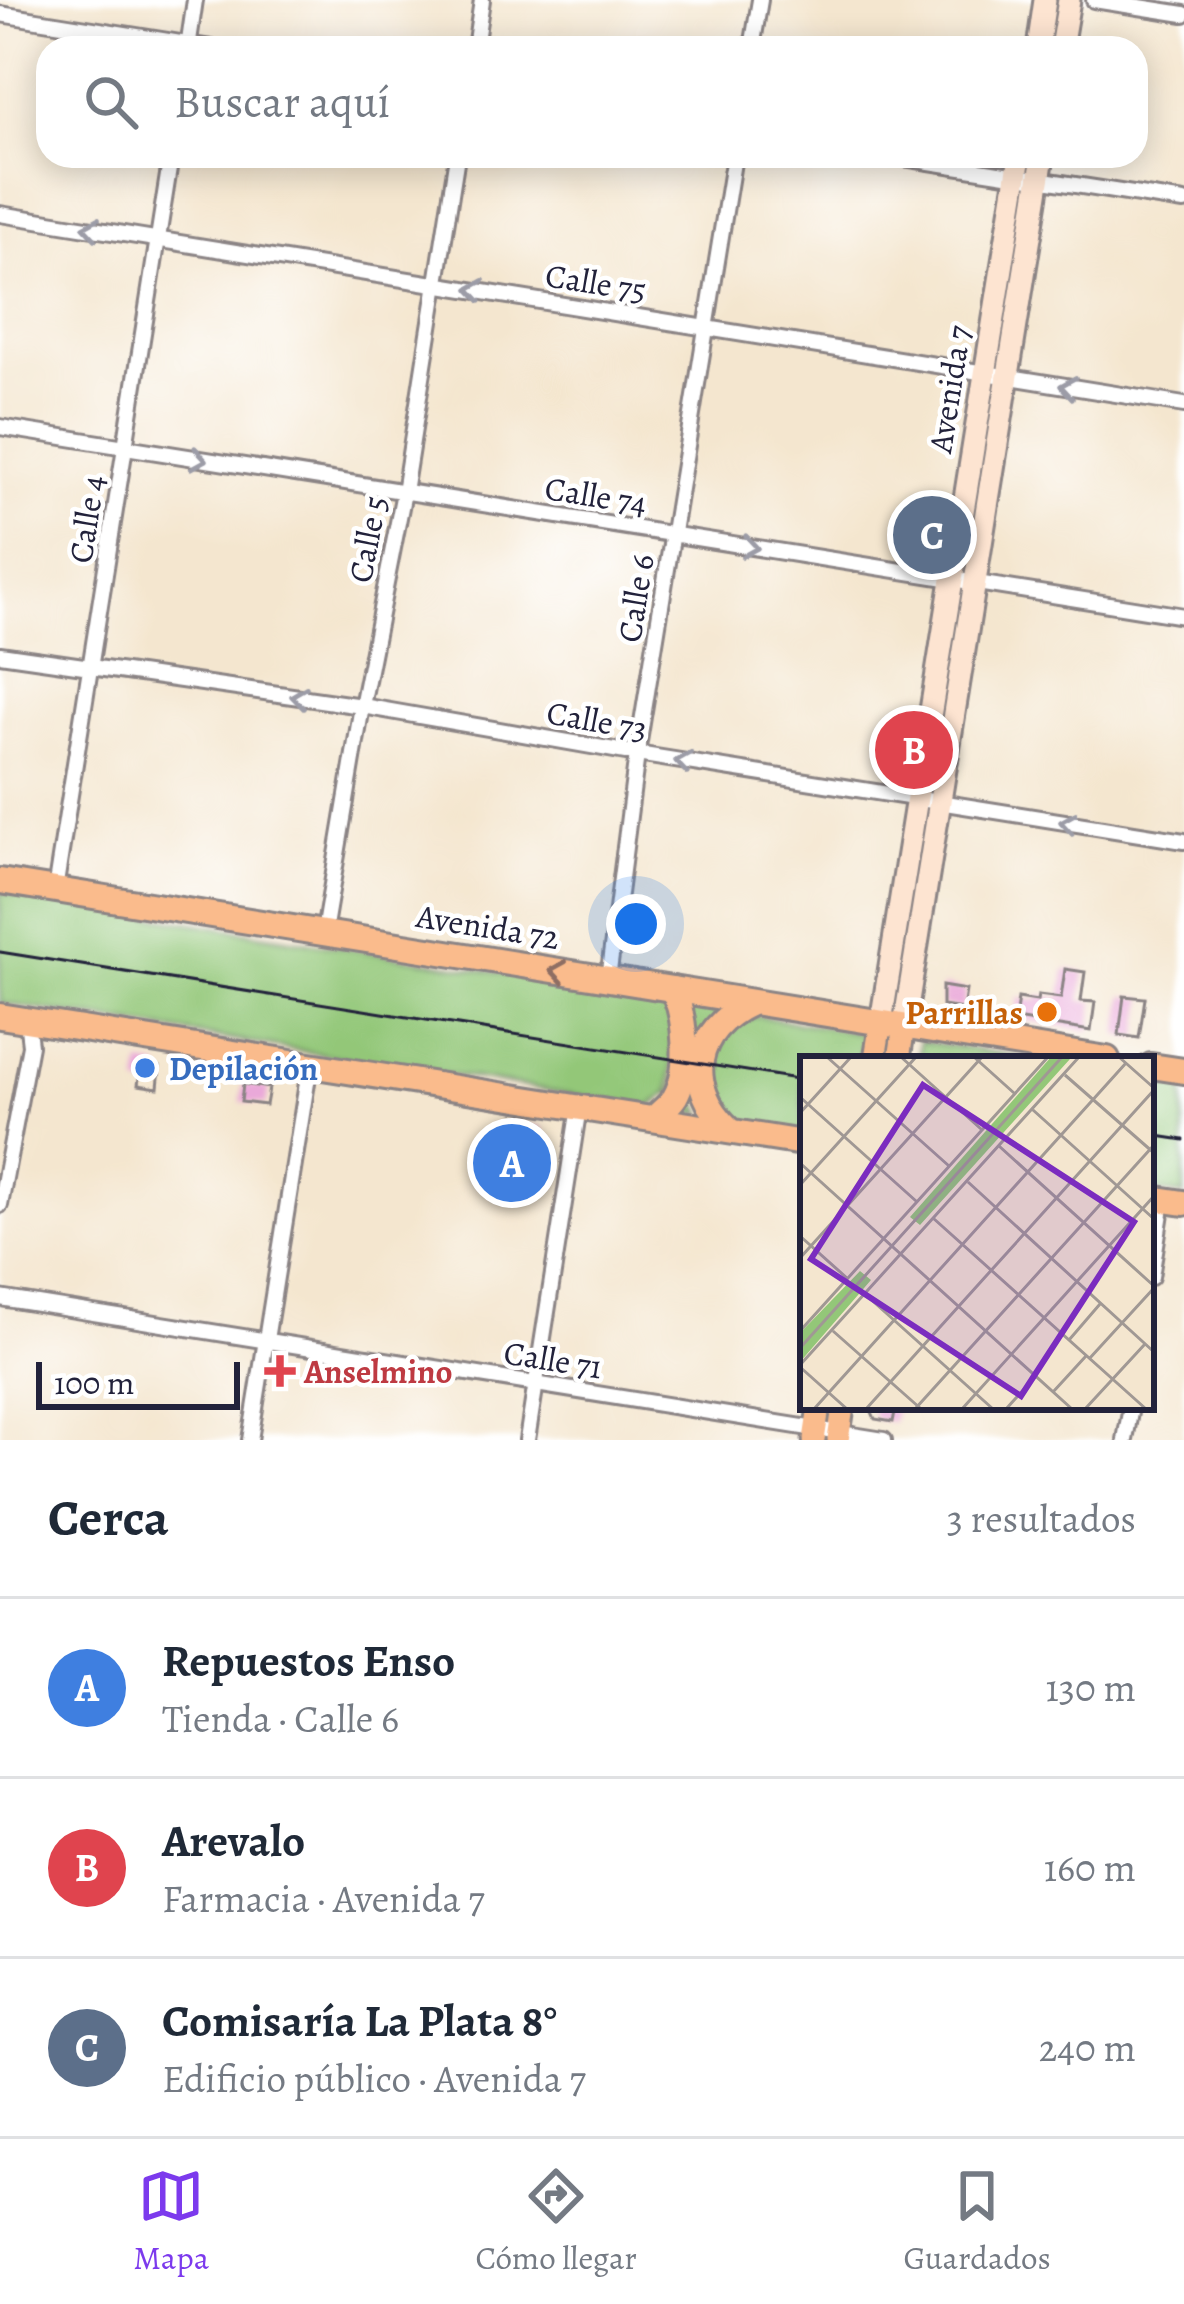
<!DOCTYPE html>
<html lang="es">
<meta charset="utf-8">
<style>
body{margin:0;font-family:Alegreya,serif;background:#f2f2f3;color:#1f2937}
.scale{position:absolute;left:36px;bottom:30px;width:204px;box-sizing:border-box;padding-left:12px;border:6px solid #22223b;border-top:0;font-size:33px;line-height:42px;white-space:nowrap;color:#22223b;-webkit-text-stroke:9px #fff;paint-order:stroke}
.you{position:absolute;left:636px;top:924px;width:42px;height:42px;margin:-30px;border:9px solid #fff;border-radius:50%;background:#1a73e8;box-shadow:0 0 0 18px #1a73e833}
.badge{display:grid;place-items:center;width:78px;height:78px;border-radius:50%;background:#7c3aed;color:#fff;font-size:39px;font-weight:700}
.pin{position:absolute;translate:-50% -50%;border:6px solid #fff;box-shadow:0 3px 12px #0006}
.list{margin:0;padding:0;list-style:none}
h2{display:flex;justify-content:space-between;align-items:center;height:156px;margin:0;padding:0 48px;font-size:51px}
h2 small{font-size:39px;font-weight:400;color:#747a83}
.list li{display:grid;grid-template-columns:78px 1fr auto;gap:36px;align-items:center;box-sizing:border-box;height:180px;padding:0 48px;border-top:3px solid #e0e1e3}
.list b{display:block;font-size:45px;white-space:nowrap}
.list p{margin:0;font-size:39px;white-space:nowrap;color:#747a83}
.list em{font-size:39px;font-style:normal;color:#747a83}
.icon{flex:none;width:66px;height:66px;fill:none;stroke:currentColor;stroke-width:2;stroke-linecap:round;stroke-linejoin:round}
.map{position:relative;flex:none;width:1184px;height:1440px;overflow:hidden}
.search{position:absolute;background:#fff;box-shadow:0 6px 30px #0003;left:36px;right:36px;top:36px;height:132px;display:flex;align-items:center;gap:30px;box-sizing:border-box;padding:0 42px;border-radius:36px;color:#747a83;font-size:45px}
.sheet{height:696px;background:#fff}
nav{display:flex;justify-content:space-around;align-items:center;box-sizing:border-box;height:168px;border-top:3px solid #e0e1e3;background:#fff;font-size:33px;color:#747a83}
nav a{display:grid;justify-items:center;gap:6px}
nav .on{color:#7c3aed}
.map>svg:first-child{display:block}
</style>
<div class="map">
<svg width="1184" height="1440" viewBox="0 0 1184 1440">
<rect width="100%" height="100%" fill="#fff"/>
<filter id="ink" filterUnits="userSpaceOnUse"><feTurbulence type="fractalNoise" baseFrequency=".00833" numOctaves="2"/><feDisplacementMap in="SourceGraphic" scale="24" xChannelSelector="R" yChannelSelector="G"/><feConvolveMatrix kernelMatrix="1 2 1 2 8 2 1 2 1" color-interpolation-filters="sRGB"/></filter>
<filter id="wash" filterUnits="userSpaceOnUse"><feTurbulence type="fractalNoise" baseFrequency=".004" numOctaves="4" result="noise"/><feDisplacementMap in="SourceGraphic" scale="48" xChannelSelector="R" yChannelSelector="G"/><feGaussianBlur stdDeviation="2.7" result="paint"/><feColorMatrix in="noise" values="0 0 0 0 0 0 0 0 0 0 0 0 0 0 0 0 0 1.4 0 .05"/><feComposite in="paint" operator="in"/></filter>
<g filter="url(#wash)">
<rect width="100%" height="100%" fill="#f4e6cf"/>
<g fill="#93c778" stroke="#5a745a" stroke-width="3">
<path d="M0,892l668,108 9,8 -7,84 -18,14 -13,-1 -639,-102z"/>
<path d="M690,1004l30,5 -30,79 13,26 -32,-4z"/>
<path d="M757,1016l106,17 -4,26h-56v74c-21,-4 -56,-4 -74,-17 -8,-6 -10,-14 -15,-23 -17,-36 7,-67 43,-77z"/>
<path d="M920,1041l97,15 8,3h-107z"/>
<path d="M1151,1079l33,5v112l-33,-5z"/>
</g>
<g id="blocks">
<g fill="#eaa9d9">
<path d="M925,512l20,3 -6,41 -10,8 -12,-2z"/>
<path d="M1065,969l20,3 -4,29 14,1 -4,29 -76,-12 3,-21 19,3 1,-6 23,3z"/>
<path d="M942,986l24,4 -3,19 -21,-3z"/>
<path d="M1124,996l21,2 -6,40 -20,-3z"/>
<path d="M141,1064l19,3 -2,21 -20,-3z"/>
<path d="M243,1084l26,4 -3,17 -25,-3z"/>
<path d="M511,1122l32,6 -3,21 -17,-3 -5,37 -17,-2z"/>
<path d="M870,1407h26l-3,15 -18,-3z"/>
</g>
</g>
</g>
<g filter="url(#ink)">
<use href="#blocks" fill-opacity="0" stroke="#8b8485" stroke-width="3"/>
<g fill="none" stroke-linecap="round" stroke-linejoin="round">
<defs>
<g id="street">
<path d="M1094,0l90,14"/>
<path d="M0,14l212,34"/>
<path d="M188,48l7,-48"/>
<path d="M475,48l7,-48"/>
<path d="M752,48l8,-48"/>
<path d="M891,156l293,46"/>
<path d="M0,214l1184,191"/>
<path d="M0,427l1184,189"/>
<path d="M0,654l362,52 275,48 547,87"/>
<path d="M55,890l116,-734"/>
<path d="M324,932l38,-226 42,-214 53,-336"/>
<path d="M608,979l29,-225 97,-598"/>
<path d="M0,1205l30,-160 -3,-25"/>
<path d="M1151,1277l12,-77"/>
<path d="M0,1298l884,142"/>
<path d="M250,1440l60,-376"/>
<path d="M527,1440l52,-333"/>
<path d="M1125,1440l6,-33"/>
</g>
<g id="secondary">
<path d="M1038,48l7,-48"/>
<path d="M1061,48l8,-48"/>
<path d="M881,1022l139,-866"/>
<path d="M904,1026l139,-870"/>
</g>
<g id="primary">
<path d="M875,1059l6,-37"/>
<path d="M899,1059l5,-33"/>
<path d="M814,1440l5,-33"/>
<path d="M838,1440l5,-33"/>
</g>
<g id="highway">
<path d="M0,881l1107,178"/>
<path d="M0,1016l803,127"/>
<path d="M1151,1066l33,5"/>
<path d="M654,1119c6,-7 16,-14 21,-22 15,-26 11,-83 -3,-108"/>
<path d="M730,1130c-47,-44 -37,-101 21,-127"/>
<path d="M1151,1198l33,5"/>
</g>
</defs>
<use href="#street" stroke="#8b8485" stroke-width="20"/>
<use href="#secondary" stroke="#8b8485" stroke-width="27"/>
<use href="#primary" stroke="#8b8485" stroke-width="27"/>
<use href="#highway" stroke="#8b8485" stroke-width="30"/>
<use href="#street" stroke="#fff" stroke-width="14"/>
<use href="#secondary" stroke="#fde4d1" stroke-width="21"/>
<use href="#primary" stroke="#fabb8c" stroke-width="21"/>
<use href="#highway" stroke="#fabb8c" stroke-width="24"/>
<g stroke="#22223b" stroke-width="3">
<path d="M0,952l803,128"/>
<path d="M1151,1135l33,5"/>
</g>
</g>
<defs><path id="oneway-chevron" d="M-2-3.5L2.5 0L-2 3.5" fill="none" stroke-width="1.6" stroke-linecap="round" stroke-linejoin="round" transform="scale(3)"/></defs>
<g stroke="#9c9ca7">
<use href="#oneway-chevron" transform="translate(91 228) rotate(-171)"/>
<use href="#oneway-chevron" transform="translate(476 290) rotate(-171)"/>
<use href="#oneway-chevron" transform="translate(1068 387) rotate(-171)"/>
<use href="#oneway-chevron" transform="translate(199 459) rotate(9)"/>
<use href="#oneway-chevron" transform="translate(750 547) rotate(9)"/>
<use href="#oneway-chevron" transform="translate(299 697) rotate(-172)"/>
<use href="#oneway-chevron" transform="translate(683 762) rotate(-171)"/>
<use href="#oneway-chevron" transform="translate(1068 823) rotate(-171)"/>
</g>
<use stroke="#8e6e64" href="#oneway-chevron" transform="translate(558 971) rotate(-171)"/>
</g>
<circle fill="#e8710a" stroke="#fff" stroke-width="4.5" cx="1047" cy="1012" r="12"/>
<circle fill="#3f7fe0" stroke="#fff" stroke-width="4.5" cx="145" cy="1068" r="12"/>
<path fill="#e0444e" stroke="#fff" stroke-width="4.5" d="M274 1353h12v12h12v12h-12v12h-12v-12h-12v-12h12z"/>
<g text-anchor="middle" stroke-width="9" stroke-linejoin="round" paint-order="stroke">
<g font-size="33" fill="#22223b" stroke="#fff">
<text transform="translate(596 282) rotate(9)" y="12">Calle 75</text>
<text transform="translate(949 389) rotate(-81)" y="12">Avenida 7</text>
<text transform="translate(596 495) rotate(9)" y="12">Calle 74</text>
<text transform="translate(86 519) rotate(-81)" y="12">Calle 4</text>
<text transform="translate(367 539) rotate(-79)" y="12">Calle 5</text>
<text transform="translate(635 598) rotate(-81)" y="12">Calle 6</text>
<text transform="translate(597 720) rotate(10)" y="12">Calle 73</text>
<text transform="translate(488 926) rotate(9)" y="12">Avenida 72</text>
<text transform="translate(553 1359) rotate(9)" y="12">Calle 71</text>
</g>
<g font-size="33" font-weight="bold" fill="#c56008" stroke="#fff" text-anchor="end">
<text x="1023" y="1024">Parrillas</text>
</g>
<g font-size="33" font-weight="bold" fill="#366cbe" stroke="#fff" text-anchor="start">
<text x="169" y="1080">Depilación</text>
</g>
<g font-size="33" font-weight="bold" fill="#be3a42" stroke="#fff" text-anchor="start">
<text x="304" y="1383">Anselmino</text>
</g>
</g>
<g transform="translate(800 1056)">
<rect width="354" height="354" fill="#f4e6cf"/>
<path d="M251,1l19,2 -150,166 -10,-8zM60,215l11,9 -71,82v-29z" fill="#93c778"/>
<path fill="none" stroke="#a09894" stroke-width="3" d="M27,1l122,109M101,1l80,72M174,1l40,36M319,1l35,31M265,19l89,78M0,41l116,104M233,54l121,109M0,57l51,-56M199,90l155,140M0,107l272,246M168,126l186,170M0,129l116,-128M133,162l213,191M0,180l48,43M0,202l182,-201M66,239l127,114M0,275l248,-274M33,275l87,77M269,284l31,-36M0,292l262,-291M289,303l65,-71M0,309l279,-308M0,311l47,42M253,336l33,-36M14,353l312,-346M66,353l288,-319M115,353l239,-264M162,353l192,-213M206,353l30,-33M285,353l60,-65"/>
<path fill="#7b2cbf" fill-opacity="0.15" stroke="#7b2cbf" stroke-width="6" d="M123,29l211,137 -113,174 -210,-137z"/>
<rect width="354" height="354" fill="none" stroke="#22223b" stroke-width="6"/>
</g>
</svg>
<div class="scale">100 m</div>
<div class="you"></div>
<div class="pin badge" style="left:512px;top:1163px;background:#3f7fe0">A</div>
<div class="pin badge" style="left:914px;top:750px;background:#e0444e">B</div>
<div class="pin badge" style="left:932px;top:535px;background:#5c6f8a">C</div>
<div class="search"><svg class="icon" aria-label="search" viewBox="0 0 24 24"><circle cx="10" cy="10" r="6"/><path d="M15 15l6 6"/></svg>Buscar aquí</div>
</div>
<section class="sheet">
<h2>Cerca<small>3 resultados</small></h2>
<ul class="list">
<li><span class="badge" style="background:#3f7fe0">A</span><div><b>Repuestos Enso</b><p>Tienda · Calle 6</p></div><em>130 m</em></li>
<li><span class="badge" style="background:#e0444e">B</span><div><b>Arevalo</b><p>Farmacia · Avenida 7</p></div><em>160 m</em></li>
<li><span class="badge" style="background:#5c6f8a">C</span><div><b>Comisaría La Plata 8°</b><p>Edificio público · Avenida 7</p></div><em>240 m</em></li>
</ul>
</section>
<nav>
<a class="on"><svg class="icon" aria-label="map" viewBox="0 0 24 24"><path d="M3 6l6-2 6 2 6-2v14l-6 2-6-2-6 2zM9 4v14M15 6v14"/></svg>Mapa</a>
<a><svg class="icon" aria-label="directions" viewBox="0 0 24 24"><path d="M12 3l9 9-9 9-9-9zM9 14v-3h6M13 9l2 2-2 2"/></svg>Cómo llegar</a>
<a><svg class="icon" aria-label="saved" viewBox="0 0 24 24"><path d="M7 4h10v16l-5-4-5 4z"/></svg>Guardados</a>
</nav>
